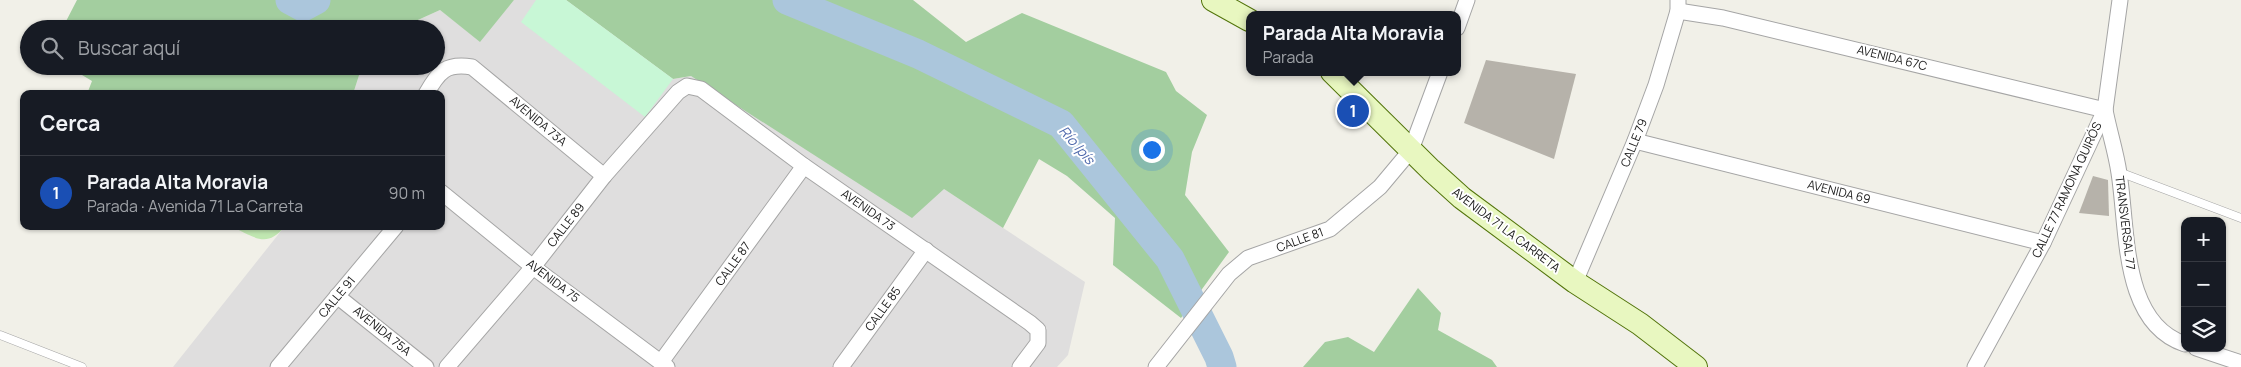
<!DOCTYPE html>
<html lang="es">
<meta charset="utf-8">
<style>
body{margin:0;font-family:Manrope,sans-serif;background:#20242c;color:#f1f3f6}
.controls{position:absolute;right:15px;bottom:15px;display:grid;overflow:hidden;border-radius:10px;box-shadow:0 1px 4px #0004}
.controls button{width:45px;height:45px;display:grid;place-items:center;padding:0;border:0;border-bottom:1px solid #363941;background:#171b24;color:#f1f3f6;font:25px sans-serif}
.you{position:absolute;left:1151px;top:149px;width:18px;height:18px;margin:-12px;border:4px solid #fff;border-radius:50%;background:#1a73e8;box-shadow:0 0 0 8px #1a73e833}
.badge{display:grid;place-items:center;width:32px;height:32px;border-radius:50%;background:#0b8043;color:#fff;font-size:16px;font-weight:700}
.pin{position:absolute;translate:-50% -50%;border:2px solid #fff;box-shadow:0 1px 5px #0006}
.popup{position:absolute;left:1246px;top:11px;width:215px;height:65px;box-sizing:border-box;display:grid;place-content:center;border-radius:10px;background:#171b24;filter:drop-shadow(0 1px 4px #0005);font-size:16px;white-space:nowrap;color:#9ea1a6}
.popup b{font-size:19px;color:#f1f3f6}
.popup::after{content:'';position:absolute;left:50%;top:100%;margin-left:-10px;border:10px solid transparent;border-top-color:#171b24}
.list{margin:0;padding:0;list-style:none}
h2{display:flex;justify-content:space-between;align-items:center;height:65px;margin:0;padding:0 20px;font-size:21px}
h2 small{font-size:16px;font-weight:400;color:#9ea1a6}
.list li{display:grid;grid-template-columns:32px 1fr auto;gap:15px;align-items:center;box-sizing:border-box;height:75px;padding:0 20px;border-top:1px solid #363941}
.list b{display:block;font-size:19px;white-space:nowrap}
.list p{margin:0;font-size:16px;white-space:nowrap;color:#9ea1a6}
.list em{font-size:16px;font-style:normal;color:#9ea1a6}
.icon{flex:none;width:28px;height:28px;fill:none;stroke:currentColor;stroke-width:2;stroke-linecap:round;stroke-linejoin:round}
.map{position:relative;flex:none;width:2241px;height:367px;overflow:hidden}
.search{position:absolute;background:#171b24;box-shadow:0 1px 4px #0004;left:20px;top:20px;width:425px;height:55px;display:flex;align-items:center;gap:12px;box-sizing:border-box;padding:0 18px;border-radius:28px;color:#9ea1a6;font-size:19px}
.panel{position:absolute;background:#171b24;box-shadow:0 1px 4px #0004;left:20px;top:90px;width:425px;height:140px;border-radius:10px}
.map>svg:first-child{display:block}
</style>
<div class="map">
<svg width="2241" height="367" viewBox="0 0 2241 367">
<rect width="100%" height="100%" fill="#f1f0e8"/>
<path fill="#dfdede" d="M514,0h52l107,79 18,-3 253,113 141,93 -17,73 -11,12h-884l112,-141h156v-132h-88l9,-28h74v-37h-38l42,-19 40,31z"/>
<path fill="#c0e7b1" d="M230,226h55c-19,24 -31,10 -55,0z"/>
<g fill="#a3ce9f">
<path d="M77,0h437l-34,42 -40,-32 -42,19h-336z"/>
<path d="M566,0h347l53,42 56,-29 144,59 10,19 31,24 -15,37 -7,43 44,57 -48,66 -68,-53 2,-47 -48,-42 -28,-17 -36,69 -59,-39 -32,29 -221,-142 -18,3z"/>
<path d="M67,66h295l-9,28h-266l5,-13z"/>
<path d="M1418,288l23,25 -3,17 54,30 5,7h-194l22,-25 23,-5 26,15z"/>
</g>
<path fill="#c8f7d6" d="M536,0h30l107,79 -28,38 -124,-95z"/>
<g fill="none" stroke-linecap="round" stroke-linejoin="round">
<g stroke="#abc6dc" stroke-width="29">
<path d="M290,0l13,7 13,-7"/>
<path d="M787,0l131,54 143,70 109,135 49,98 3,10"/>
</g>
</g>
<g fill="#b6b2aa">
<path d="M1486,60l90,14 -22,85 -90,-36z"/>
<path d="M2093,176l15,4 1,36 -30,-3z"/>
</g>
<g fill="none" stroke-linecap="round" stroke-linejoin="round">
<defs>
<g id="lane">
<path d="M2119,172l122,46"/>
<path d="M0,335l82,32"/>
</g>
<g id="street">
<path d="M1678,11l45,7 382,92c4,21 11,42 14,63 9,56 2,150 66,171"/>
<path d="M1457,28l10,-28"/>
<path d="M426,94c13,-23 20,-31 46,-27l132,109"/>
<path d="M1635,141l408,102"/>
<path d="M441,192l92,75 134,100"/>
<path d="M1575,282l60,-141 21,-56 22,-74v-11"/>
<path d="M337,296l89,71"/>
<path d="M2196,348l45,15"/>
<path d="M661,362l143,-196"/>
<path d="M278,367l118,-141"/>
<path d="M447,367l86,-100 71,-91 74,-84 9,-6 14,3 103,77 226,157 8,7v13l-18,24"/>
<path d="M841,367l85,-117"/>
<path d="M1156,367l73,-93 19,-16 82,-29 50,-42 31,-37 29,-78"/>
<path d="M1975,367l68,-124 62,-133 15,-110"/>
</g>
<g id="secondary">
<path d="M1213,0l36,20"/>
<path d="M1332,72l99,98 31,28 113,84 65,42 56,43"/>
</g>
</defs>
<use href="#lane" stroke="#a5a5a5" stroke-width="9"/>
<use href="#street" stroke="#a5a5a5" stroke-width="17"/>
<use href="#secondary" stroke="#53750b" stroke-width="24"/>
<use href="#lane" stroke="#fff" stroke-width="8"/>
<use href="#street" stroke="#fff" stroke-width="15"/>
<use href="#secondary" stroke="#e8f7c0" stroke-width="22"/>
</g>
<g text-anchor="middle" stroke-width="4" stroke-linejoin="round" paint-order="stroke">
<g font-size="12" fill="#212121" stroke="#fff">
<text transform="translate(1892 58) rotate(14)" y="4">AVENIDA 67C</text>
<text transform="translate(538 121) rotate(40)" y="4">AVENIDA 73A</text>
<text transform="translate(1634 143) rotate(-68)" y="4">CALLE 79</text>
<text transform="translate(2067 190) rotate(-65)" y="4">CALLE 77 RAMONA QUIRÓS</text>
<text transform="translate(1839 192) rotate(14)" y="4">AVENIDA 69</text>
<text transform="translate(868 210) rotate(35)" y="4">AVENIDA 73</text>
<text transform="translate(2125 223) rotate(83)" y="4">TRANSVERSAL 77</text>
<text transform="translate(566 225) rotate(-52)" y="4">CALLE 89</text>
<text transform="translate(1506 230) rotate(37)" y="4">AVENIDA 71 LA CARRETA</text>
<text transform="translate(1300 240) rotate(-20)" y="4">CALLE 81</text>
<text transform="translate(733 264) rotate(-54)" y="4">CALLE 87</text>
<text transform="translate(553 281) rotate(37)" y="4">AVENIDA 75</text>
<text transform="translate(337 297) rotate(-50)" y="4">CALLE 91</text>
<text transform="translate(883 309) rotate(-54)" y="4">CALLE 85</text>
<text transform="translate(382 331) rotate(39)" y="4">AVENIDA 75A</text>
</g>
<g font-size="14" font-style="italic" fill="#516bad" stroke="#fff">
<text transform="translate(1077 145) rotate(49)" y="5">Río Ipís</text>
</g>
</g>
</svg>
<div class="controls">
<button>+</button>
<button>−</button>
<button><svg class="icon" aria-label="layers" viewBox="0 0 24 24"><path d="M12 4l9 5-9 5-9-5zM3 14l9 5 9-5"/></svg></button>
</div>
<div class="you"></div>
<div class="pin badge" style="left:1353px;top:111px;background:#1a4fb4">1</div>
<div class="popup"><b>Parada Alta Moravia</b>Parada</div>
<div class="search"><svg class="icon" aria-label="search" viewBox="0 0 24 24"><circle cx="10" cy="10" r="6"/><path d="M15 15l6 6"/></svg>Buscar aquí</div>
<section class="panel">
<h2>Cerca<small></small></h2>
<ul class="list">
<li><span class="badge" style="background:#1a4fb4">1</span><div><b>Parada Alta Moravia</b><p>Parada · Avenida 71 La Carreta</p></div><em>90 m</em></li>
</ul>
</section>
</div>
